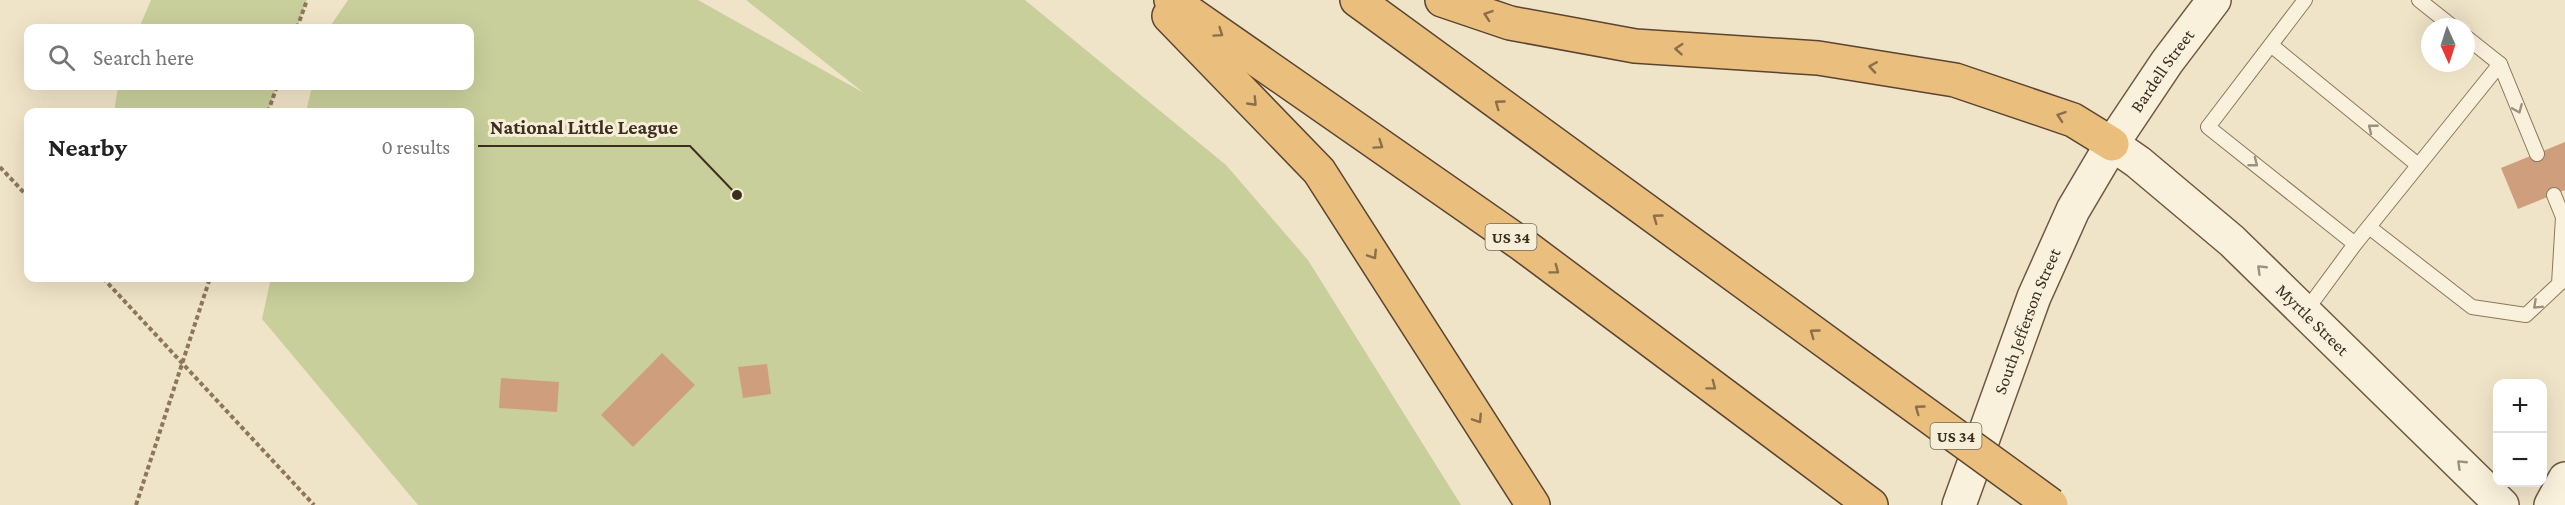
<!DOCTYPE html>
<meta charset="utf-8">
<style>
body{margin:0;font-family:"Crimson Pro",serif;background:#f6f6f6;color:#222}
.controls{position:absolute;right:18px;bottom:18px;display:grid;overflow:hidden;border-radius:12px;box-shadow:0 6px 24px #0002}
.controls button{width:54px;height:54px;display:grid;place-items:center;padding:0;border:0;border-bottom:2px solid #e0e0e0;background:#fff;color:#222;font:30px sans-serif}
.compass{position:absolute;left:2421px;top:18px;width:54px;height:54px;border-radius:50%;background:#fff;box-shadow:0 6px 24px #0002;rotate:177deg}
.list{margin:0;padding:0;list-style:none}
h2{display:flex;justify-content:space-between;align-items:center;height:78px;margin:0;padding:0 24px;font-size:26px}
h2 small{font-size:20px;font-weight:400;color:#767676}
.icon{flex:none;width:33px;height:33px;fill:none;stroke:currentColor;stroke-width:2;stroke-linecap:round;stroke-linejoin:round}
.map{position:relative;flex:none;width:2565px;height:505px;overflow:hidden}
.search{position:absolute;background:#fff;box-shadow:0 6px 24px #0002;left:24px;top:24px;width:450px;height:66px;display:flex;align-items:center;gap:15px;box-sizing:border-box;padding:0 21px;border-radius:12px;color:#767676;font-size:22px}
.panel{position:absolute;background:#fff;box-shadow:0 6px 24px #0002;left:24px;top:108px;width:450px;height:174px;border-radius:12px}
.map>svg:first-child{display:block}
</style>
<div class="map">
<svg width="2565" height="505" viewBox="0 0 2565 505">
<rect width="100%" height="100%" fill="#f0e4c8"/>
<g fill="#c9cf9b">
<path d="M151,0h156l-10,28h-158z"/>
<path d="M348,0h350l166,93 -118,-93h279l201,165 82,95 153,245h-1043l-156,-186 9,-41h199v-166h-164l6,-26h158v-58h-141z"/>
<path d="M118,86h159l-9,26h-154z"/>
</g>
<g fill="#cf9f7d">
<path d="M2565,142v48l-47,19 -17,-41z"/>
<path d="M662,353l33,32 -62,62 -32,-32z"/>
<path d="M767,364l4,30 -28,4 -5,-31z"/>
<path d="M501,378l58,4 -2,30 -58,-4z"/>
</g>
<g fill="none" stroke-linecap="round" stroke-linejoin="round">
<defs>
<g id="service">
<path d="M2305,0l-97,127 147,117"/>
<path d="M2419,0l34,27"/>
<path d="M2271,45l147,120"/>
<path d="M2500,64l37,90"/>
<path d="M2369,227l103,80 54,8 33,-31 4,-67 -9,-22"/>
<path d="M2305,312l50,-68 145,-180 -34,-27"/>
</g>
<g id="secondary">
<path id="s1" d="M2112,144l26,18 94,79 270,264"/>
<path id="s2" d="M1959,505l75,-208 39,-87 39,-66 55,-82 47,-62"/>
<path d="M2551,505l14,-26"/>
</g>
<g id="trunk">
<path d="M1171,0l352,245 348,260"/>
<path d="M1357,0l505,368"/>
<path d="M1442,0l68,23 125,23 183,12 137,22 118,40 39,24"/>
<path d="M1169,16l150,155 214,334"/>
</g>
</defs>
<use href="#service" stroke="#8d765c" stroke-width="16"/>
<use href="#secondary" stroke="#6f573f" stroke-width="36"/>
<use href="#trunk" stroke="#5b4430" stroke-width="36"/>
<g stroke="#8d765c" stroke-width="4" stroke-dasharray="4.5 3" stroke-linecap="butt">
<path d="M297,28l10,-28"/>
<path d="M268,112l9,-26"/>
<path d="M0,167l28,30"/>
<path d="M103,278l211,227"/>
<path d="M136,505l74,-227"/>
</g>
<use href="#service" stroke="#faf1dc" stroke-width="14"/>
<use href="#secondary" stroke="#faf1dc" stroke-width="33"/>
<use href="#trunk" stroke="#eabe7c" stroke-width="33"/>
<defs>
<path id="trunk-bridge" d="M1862,368l189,137"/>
</defs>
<use href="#trunk-bridge" stroke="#5b4430" stroke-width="36" stroke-linecap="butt"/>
<use href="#trunk-bridge" stroke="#eabe7c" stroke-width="33"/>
</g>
<defs><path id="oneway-chevron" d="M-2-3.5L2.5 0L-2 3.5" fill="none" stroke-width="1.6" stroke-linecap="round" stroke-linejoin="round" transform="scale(1.5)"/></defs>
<g stroke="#8b6f49">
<use href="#oneway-chevron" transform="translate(1488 15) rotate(-161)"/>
<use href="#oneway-chevron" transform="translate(1219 33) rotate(35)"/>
<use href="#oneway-chevron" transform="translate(1679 49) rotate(-176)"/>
<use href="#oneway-chevron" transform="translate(1873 67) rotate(-171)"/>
<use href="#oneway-chevron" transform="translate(1253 102) rotate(46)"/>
<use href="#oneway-chevron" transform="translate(1499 104) rotate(-144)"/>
<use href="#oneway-chevron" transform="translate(2061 116) rotate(-161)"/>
<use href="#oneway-chevron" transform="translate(1379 145) rotate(35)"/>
<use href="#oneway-chevron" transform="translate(1657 218) rotate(-144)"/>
<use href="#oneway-chevron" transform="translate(1373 255) rotate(57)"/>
<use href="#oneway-chevron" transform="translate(1555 270) rotate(37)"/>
<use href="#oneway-chevron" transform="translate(1814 333) rotate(-144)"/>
<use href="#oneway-chevron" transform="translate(1712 386) rotate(37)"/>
<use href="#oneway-chevron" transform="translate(1919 409) rotate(-144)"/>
<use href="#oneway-chevron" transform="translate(1478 419) rotate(57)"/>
</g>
<g stroke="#9c907e">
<use href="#oneway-chevron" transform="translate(2518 109) rotate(67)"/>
<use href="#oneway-chevron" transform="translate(2372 128) rotate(-141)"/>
<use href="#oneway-chevron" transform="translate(2254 163) rotate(38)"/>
<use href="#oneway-chevron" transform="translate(2261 269) rotate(-136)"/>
<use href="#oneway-chevron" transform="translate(2537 305) rotate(137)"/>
<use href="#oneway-chevron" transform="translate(2461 464) rotate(-136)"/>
</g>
<g text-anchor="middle" stroke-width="6" stroke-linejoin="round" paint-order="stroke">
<g fill="#f7eed8" stroke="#756857" stroke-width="1.5">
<rect x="1485.5" y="224" width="51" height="26" rx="4.5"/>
<rect x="1930.5" y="423" width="51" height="26" rx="4.5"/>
</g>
<g font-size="16" font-weight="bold" fill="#3d2e20">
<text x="1511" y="243">US 34</text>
<text x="1956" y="442">US 34</text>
</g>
<g font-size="18" fill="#3d2e20" stroke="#f7eed8">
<text dy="6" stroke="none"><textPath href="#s2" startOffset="482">Bardell Street</textPath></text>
<text dy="6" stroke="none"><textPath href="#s1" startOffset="267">Myrtle Street</textPath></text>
<text dy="6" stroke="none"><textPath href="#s2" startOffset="196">South Jefferson Street</textPath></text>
</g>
</g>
<path fill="none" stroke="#3d2e20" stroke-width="2" d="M737 195L690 146H478"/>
<circle fill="#3d2e20" stroke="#f7eed8" stroke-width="2" cx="737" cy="195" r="6"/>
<g font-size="20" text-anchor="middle" font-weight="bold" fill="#3d2e20" stroke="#f7eed8" stroke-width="6" stroke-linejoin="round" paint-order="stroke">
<text x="584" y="134">National Little League</text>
</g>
</svg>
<div class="controls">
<button>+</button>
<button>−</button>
</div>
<svg class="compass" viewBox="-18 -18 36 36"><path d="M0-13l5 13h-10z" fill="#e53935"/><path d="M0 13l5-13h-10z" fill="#767676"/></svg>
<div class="search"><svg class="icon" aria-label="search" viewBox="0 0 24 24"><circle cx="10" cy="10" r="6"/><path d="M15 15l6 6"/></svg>Search here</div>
<section class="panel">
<h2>Nearby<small>0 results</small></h2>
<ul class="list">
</ul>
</section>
</div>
